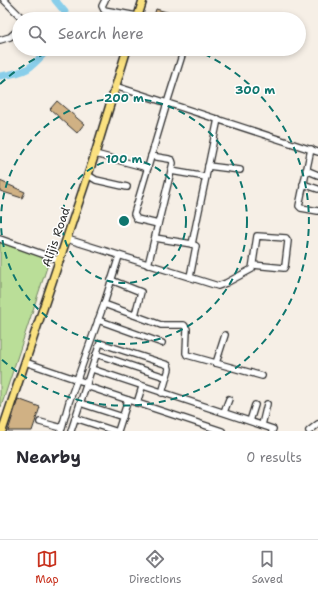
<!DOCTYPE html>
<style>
body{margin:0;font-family:"Shantell Sans",sans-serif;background:#f2f2f3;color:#2b2b33}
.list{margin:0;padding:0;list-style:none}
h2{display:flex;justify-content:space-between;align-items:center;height:52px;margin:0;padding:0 16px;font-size:17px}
h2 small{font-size:13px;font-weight:400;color:#7c7c81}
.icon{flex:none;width:22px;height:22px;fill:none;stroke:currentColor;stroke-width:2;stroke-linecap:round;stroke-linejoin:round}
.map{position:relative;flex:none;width:318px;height:431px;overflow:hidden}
.search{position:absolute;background:#fff;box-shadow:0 2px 6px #0003;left:12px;right:12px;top:12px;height:44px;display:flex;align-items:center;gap:10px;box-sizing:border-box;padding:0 14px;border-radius:22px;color:#7c7c81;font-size:15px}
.sheet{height:108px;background:#fff}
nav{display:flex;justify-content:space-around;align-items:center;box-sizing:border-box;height:56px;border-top:1px solid #e1e1e2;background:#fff;font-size:11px;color:#7c7c81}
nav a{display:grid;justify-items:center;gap:2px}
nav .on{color:#c8321e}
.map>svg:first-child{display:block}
</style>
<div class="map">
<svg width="318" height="431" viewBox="0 0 318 431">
<rect width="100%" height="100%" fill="#f6efe6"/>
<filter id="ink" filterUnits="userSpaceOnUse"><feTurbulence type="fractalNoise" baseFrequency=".025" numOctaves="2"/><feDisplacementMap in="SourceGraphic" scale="8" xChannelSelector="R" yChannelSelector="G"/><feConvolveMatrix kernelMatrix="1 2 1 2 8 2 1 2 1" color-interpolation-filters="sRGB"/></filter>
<g filter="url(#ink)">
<path fill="#bade98" stroke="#728462" d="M0,240l50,18 -49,149 -1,-1z"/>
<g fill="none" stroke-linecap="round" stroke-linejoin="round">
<g stroke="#89ceea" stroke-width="7">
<path d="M55,0l10,12 -1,7"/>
<path d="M0,76c27,-4 30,-6 48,-27"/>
</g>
</g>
<g fill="#d0b184" stroke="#2b2b2b">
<path d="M156,9l18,5v2l9,3h-30z"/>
<path d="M57,101l27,23 -7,9 -27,-24z"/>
<path d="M0,181l25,11 -3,6 -22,-7z"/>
<path d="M18,399l22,8 -8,24h-24z"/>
</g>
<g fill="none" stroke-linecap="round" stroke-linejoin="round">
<defs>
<g id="minor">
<path d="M4,0l19,19"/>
<path d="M105,0l-3,6 2,4 33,6"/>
<path d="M0,40l10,-3 9,-8"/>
<path d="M115,86l203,66"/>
<path d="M311,149l-12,57 2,2 17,3"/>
<path d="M95,154l53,14"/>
<path d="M208,166l32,4"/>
<path d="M306,170l12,5"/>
<path d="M171,171l35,6"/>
<path d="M88,175l8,5 31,7"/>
<path d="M303,184l15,5"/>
<path d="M158,224l-21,-5 -3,-5 33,-111 17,-54"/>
<path d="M155,238l37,6 4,2 -6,31"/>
<path d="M0,239l59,21"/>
<path d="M67,239l151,47 8,-3 26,-14 5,-33 29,2 2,3 -3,25 -1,2 -31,-3"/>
<path d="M192,244l26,-125"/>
<path d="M148,265l25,-102 -1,-3 -3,-1 -18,-3"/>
<path d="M111,280l30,12 -6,23"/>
<path d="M104,304l57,21h23l3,4 -1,24 1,2 75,21"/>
<path d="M98,320l64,23"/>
<path d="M96,354l69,23"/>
<path d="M25,362l62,21"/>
<path d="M216,363l9,-28"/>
<path d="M92,369l181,60 -1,2"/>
<path d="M86,386l136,45"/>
<path d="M80,403l43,14"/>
<path d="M137,403l5,-16"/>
<path d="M224,412l5,-13"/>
<path d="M75,418l40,13"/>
<path d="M250,421l5,-16"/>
<path d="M40,422l22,6"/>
<path d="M262,425l5,-21"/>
<path d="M61,431l8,-29 35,-98 15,-48"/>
<path d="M71,431l29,-88 68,22 1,4 -7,24"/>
<path d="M118,431l10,-31"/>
<path d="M309,431l9,-7"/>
</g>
<g id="major">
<path d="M137,19l6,-19"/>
<path d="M2,431l93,-277 32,-105"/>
</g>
</defs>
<use href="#minor" stroke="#2b2b2b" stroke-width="8"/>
<use href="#major" stroke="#2b2b2b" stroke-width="10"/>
<use href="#minor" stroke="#fff" stroke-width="5.5"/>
<use href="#major" stroke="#fae180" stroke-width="7"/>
</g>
</g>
<g fill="none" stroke="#0f766e" stroke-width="2" stroke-dasharray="7 5">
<circle cx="124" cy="221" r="62"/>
<circle cx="124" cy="221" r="123"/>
<path d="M0 84A185 185 0 0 1 55 49M193 49A185 185 0 1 1 0 358"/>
</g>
<g text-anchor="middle" stroke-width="3" stroke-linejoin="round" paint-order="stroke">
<g font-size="12" fill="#2b2b2b" stroke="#fff">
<text transform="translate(56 237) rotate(-71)" y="4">Alijis Road</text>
</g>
</g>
<circle cx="124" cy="221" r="6" fill="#0f766e" stroke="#fff" stroke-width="2"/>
<g font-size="12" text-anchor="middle" font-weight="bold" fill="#0f766e" stroke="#fff" stroke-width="3" stroke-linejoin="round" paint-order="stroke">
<text x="255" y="94">300 m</text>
<text x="124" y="102">200 m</text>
<text x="124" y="163">100 m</text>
</g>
</svg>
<div class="search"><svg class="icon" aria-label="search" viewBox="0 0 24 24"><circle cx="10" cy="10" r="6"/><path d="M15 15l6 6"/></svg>Search here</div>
</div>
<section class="sheet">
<h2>Nearby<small>0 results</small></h2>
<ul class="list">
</ul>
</section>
<nav>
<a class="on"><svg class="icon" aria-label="map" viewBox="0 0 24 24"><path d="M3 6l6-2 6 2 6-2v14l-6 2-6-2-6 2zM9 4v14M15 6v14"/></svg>Map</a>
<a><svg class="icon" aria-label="directions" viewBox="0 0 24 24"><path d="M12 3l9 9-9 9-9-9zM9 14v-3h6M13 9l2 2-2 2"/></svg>Directions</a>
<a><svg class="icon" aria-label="saved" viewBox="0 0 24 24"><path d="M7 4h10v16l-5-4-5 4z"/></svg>Saved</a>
</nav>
